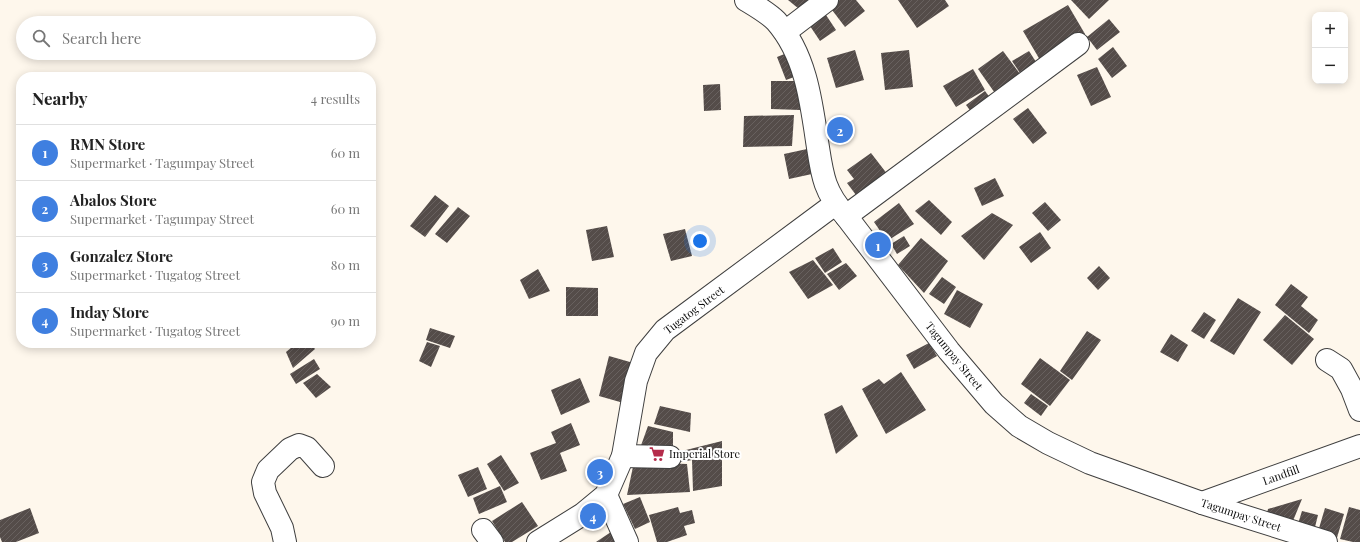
<!DOCTYPE html>
<meta charset="utf-8">
<style>
body{margin:0;font-family:"Playfair Display",serif;background:#f2f2f2;color:#222}
.controls{position:absolute;right:12px;top:12px;display:grid;overflow:hidden;border-radius:8px;box-shadow:0 2px 10px #0003}
.controls button{width:36px;height:36px;display:grid;place-items:center;padding:0;border:0;border-bottom:1px solid #e0e0e0;background:#fff;color:#222;font:20px sans-serif}
.you{position:absolute;left:700px;top:241px;width:14px;height:14px;margin:-10px;border:3px solid #fff;border-radius:50%;background:#1a73e8;box-shadow:0 0 0 6px #1a73e833}
.badge{display:grid;place-items:center;width:26px;height:26px;border-radius:50%;background:#1a73e8;color:#fff;font-size:13px;font-weight:700}
.pin{position:absolute;translate:-50% -50%;border:2px solid #fff;box-shadow:0 1px 4px #0006}
.list{margin:0;padding:0;list-style:none}
h2{display:flex;justify-content:space-between;align-items:center;height:52px;margin:0;padding:0 16px;font-size:17px}
h2 small{font-size:13px;font-weight:400;color:#767676}
.list li{display:grid;grid-template-columns:26px 1fr auto;gap:12px;align-items:center;box-sizing:border-box;height:56px;padding:0 16px;border-top:1px solid #e0e0e0}
.list b{display:block;font-size:15px;white-space:nowrap}
.list p{margin:0;font-size:13px;white-space:nowrap;color:#767676}
.list em{font-size:13px;font-style:normal;color:#767676}
.icon{flex:none;width:22px;height:22px;fill:none;stroke:currentColor;stroke-width:2;stroke-linecap:round;stroke-linejoin:round}
.map{position:relative;flex:none;width:1360px;height:542px;overflow:hidden}
.search{position:absolute;background:#fff;box-shadow:0 2px 10px #0003;left:16px;top:16px;width:360px;height:44px;display:flex;align-items:center;gap:10px;box-sizing:border-box;padding:0 14px;border-radius:22px;color:#767676;font-size:15px}
.panel{position:absolute;background:#fff;box-shadow:0 2px 10px #0003;left:16px;top:72px;width:360px;height:276px;border-radius:16px}
.map>svg:first-child{display:block}
</style>
<div class="map">
<svg width="1360" height="542" viewBox="0 0 1360 542">
<defs>
<pattern id="building-hatch" width="6" height="6" patternUnits="userSpaceOnUse"><rect width="6" height="6" fill="#544c49"/><path d="M-1 1l2-2M0 6l6-6M5 7l2-2" fill="none" stroke="#68615f"/></pattern>
</defs>
<rect width="100%" height="100%" fill="#fef7ec"/>
<g fill="url(#building-hatch)">
<path d="M788,0h20l4,4 -8,9z"/>
<path d="M836,0h20l9,11 -20,16 -16,-21z"/>
<path d="M898,0h47l4,6 -32,22z"/>
<path d="M1071,0h38l-20,19z"/>
<path d="M1068,5l17,29 -45,26 -17,-29z"/>
<path d="M826,15l10,15 -16,11 -10,-15z"/>
<path d="M1109,19l11,13 -23,18 -10,-13z"/>
<path d="M1113,47l14,19 -15,12 -14,-19z"/>
<path d="M855,50l9,30 -28,8 -9,-30z"/>
<path d="M909,50l4,37 -28,3 -4,-37z"/>
<path d="M1003,51l20,27 -26,18 -19,-27z"/>
<path d="M1029,51l9,14 -16,11 -10,-15z"/>
<path d="M787,53l10,23 -11,4 -9,-23z"/>
<path d="M1097,67l14,30 -20,9 -14,-31z"/>
<path d="M973,69l12,21 -29,17 -13,-21z"/>
<path d="M771,81h29v29l-29,-1z"/>
<path d="M720,84l1,26 -17,1 -1,-26z"/>
<path d="M985,91l9,12 -19,14 -9,-12z"/>
<path d="M1028,108l19,25 -14,11 -20,-25z"/>
<path d="M794,115l-2,31 -49,1 1,-31z"/>
<path d="M807,149l5,25 -23,5 -5,-25z"/>
<path d="M871,153l17,22 -29,24 -12,-16 7,-4 -7,-9z"/>
<path d="M995,178l9,18 -22,10 -8,-18z"/>
<path d="M435,195l14,11 -24,31 -15,-11z"/>
<path d="M929,200l23,22 -11,13 -26,-24z"/>
<path d="M1045,202l16,18 -13,11 -16,-18z"/>
<path d="M899,203l15,21 -27,17 -13,-19z"/>
<path d="M458,207l12,9 -23,27 -12,-9z"/>
<path d="M992,213l21,12 -29,35 -23,-24z"/>
<path d="M607,226l7,31 -22,4 -6,-31z"/>
<path d="M685,229l7,27 -21,5 -8,-27z"/>
<path d="M1040,232l11,16 -20,15 -12,-16z"/>
<path d="M904,236l6,10 -13,8 -6,-10z"/>
<path d="M921,238l27,23 -24,32 -26,-28z"/>
<path d="M833,248l9,14 -17,11 -10,-15z"/>
<path d="M813,260l20,25 -25,14 -19,-27z"/>
<path d="M846,263l11,13 -18,14 -12,-16z"/>
<path d="M1099,266l11,12 -12,12 -11,-12z"/>
<path d="M538,269l12,22 -21,8 -9,-19z"/>
<path d="M942,277l14,10 -12,17 -15,-10z"/>
<path d="M1291,284l17,13 -7,9 17,14 -9,13 -34,-28z"/>
<path d="M566,287l32,1v28h-32z"/>
<path d="M957,290l26,14 -13,24 -26,-14z"/>
<path d="M1238,298l23,14 -27,43 -24,-14z"/>
<path d="M1204,312l12,8 -12,19 -13,-8z"/>
<path d="M1285,315l29,24 -22,26 -29,-25z"/>
<path d="M430,328l25,8 -5,12 -24,-8z"/>
<path d="M1087,331l14,9 -29,40 -12,-9z"/>
<path d="M1171,334l17,11 -10,17 -18,-10z"/>
<path d="M427,342l13,4 -9,21 -12,-6z"/>
<path d="M297,343h13l5,6 -22,19 -7,-16z"/>
<path d="M929,343l8,13 -23,13 -8,-14z"/>
<path d="M609,356l28,8 -10,40 -28,-8z"/>
<path d="M1040,358l30,22 -20,26 -29,-22z"/>
<path d="M314,359l6,10 -24,15 -6,-10z"/>
<path d="M901,372l25,38 -40,24 -24,-45 17,-10 5,5z"/>
<path d="M317,374l14,13 -15,11 -13,-15z"/>
<path d="M580,378l10,24 -29,13 -10,-25z"/>
<path d="M1031,394l17,12 -7,10 -17,-13z"/>
<path d="M842,405l16,31 -22,18 -12,-40z"/>
<path d="M660,406l31,7 -1,19 -36,-8z"/>
<path d="M571,423l9,22 -20,8 7,18 -26,9 -11,-27 26,-10 -5,-11z"/>
<path d="M648,426l25,6v21l-34,-2z"/>
<path d="M722,441v45l-29,5 -1,-31 -16,3 -2,-10z"/>
<path d="M501,455l18,28 -15,8 -17,-27z"/>
<path d="M634,462l53,2 3,28 -63,3z"/>
<path d="M478,467l9,22 -19,8 -10,-22z"/>
<path d="M500,486l7,16 -28,12 -6,-16z"/>
<path d="M640,497l10,25 -15,7 -12,-25z"/>
<path d="M1302,499l-12,29 -25,-7 3,-12z"/>
<path d="M522,502l16,24 -26,16h-7l-13,-21z"/>
<path d="M678,507l2,6 12,-3 3,13 -11,3 3,9 -20,7h-10l-8,-27z"/>
<path d="M1349,507l11,3v32h-7l-13,-3z"/>
<path d="M30,508l9,25 -23,9h-14l-2,-5v-17z"/>
<path d="M1325,508l19,6 -8,27 -19,-6z"/>
<path d="M1302,511l16,4 -5,20 -17,-5z"/>
<path d="M617,528l7,14h-28z"/>
</g>
<g fill="none" stroke-linecap="round" stroke-linejoin="round">
<defs>
<g id="minor">
<path d="M746,0c10,6 22,13 30,21 29,33 35,78 41,120 5,32 6,50 29,75l103,135 45,53 25,22 29,17 42,20 112,40 124,39"/>
<path d="M785,32l42,-32"/>
<path d="M846,216l232,-172"/>
<path d="M1327,360l14,9 11,20 8,21"/>
<path d="M623,456l47,1"/>
<path d="M606,495l21,47"/>
<path d="M1202,503l158,-57"/>
<path d="M483,530l9,12"/>
<path d="M285,542l-3,-14 -17,-35 -2,-11 5,-12 22,-21 9,-4 8,3 16,18"/>
<path d="M538,542l45,-28 23,-19 17,-39 13,-75 10,-28 19,-23 170,-126"/>
</g>
</defs>
<use href="#minor" stroke="#3f3f3f" stroke-width="24"/>
<use href="#minor" stroke="#fff" stroke-width="22"/>
</g>
<defs>
<symbol id="supermarket-bare" viewBox="-9 -9 18 18"><path d="M-6-5.5h2.5l.6 2H6L4.5 2H-2.5L-4.4-4H-6ZM-1.5 3.2a1.3 1.3 0 1 0 .1 0ZM3 3.2a1.3 1.3 0 1 0 .1 0Z" fill="#b52c4b" stroke="#fff" stroke-width="2.5" paint-order="stroke"/></symbol>
</defs>
<g fill-rule="evenodd">
<use href="#supermarket-bare" x="646" y="443" width="22" height="22"/>
</g>
<g text-anchor="middle" stroke-width="4" stroke-linejoin="round" paint-order="stroke">
<g font-size="11" fill="#0c0c0c" stroke="#fff">
<text transform="translate(694 310) rotate(-37)" y="4">Tugatog Street</text>
<text transform="translate(954 356) rotate(51)" y="4">Tagumpay Street</text>
<text transform="translate(1281 475) rotate(-20)" y="4">Landfill</text>
<text transform="translate(1241 515) rotate(18)" y="4">Tagumpay Street</text>
</g>
<g font-size="11" fill="#0c0c0c" stroke="#fff" text-anchor="start">
<text x="669" y="458">Imperial Store</text>
</g>
</g>
</svg>
<div class="controls">
<button>+</button>
<button>−</button>
</div>
<div class="you"></div>
<div class="pin badge" style="left:878px;top:245px;background:#3f7fe0">1</div>
<div class="pin badge" style="left:840px;top:130px;background:#3f7fe0">2</div>
<div class="pin badge" style="left:600px;top:472px;background:#3f7fe0">3</div>
<div class="pin badge" style="left:593px;top:516px;background:#3f7fe0">4</div>
<div class="search"><svg class="icon" aria-label="search" viewBox="0 0 24 24"><circle cx="10" cy="10" r="6"/><path d="M15 15l6 6"/></svg>Search here</div>
<section class="panel">
<h2>Nearby<small>4 results</small></h2>
<ul class="list">
<li><span class="badge" style="background:#3f7fe0">1</span><div><b>RMN Store</b><p>Supermarket · Tagumpay Street</p></div><em>60 m</em></li>
<li><span class="badge" style="background:#3f7fe0">2</span><div><b>Abalos Store</b><p>Supermarket · Tagumpay Street</p></div><em>60 m</em></li>
<li><span class="badge" style="background:#3f7fe0">3</span><div><b>Gonzalez Store</b><p>Supermarket · Tugatog Street</p></div><em>80 m</em></li>
<li><span class="badge" style="background:#3f7fe0">4</span><div><b>Inday Store</b><p>Supermarket · Tugatog Street</p></div><em>90 m</em></li>
</ul>
</section>
</div>
